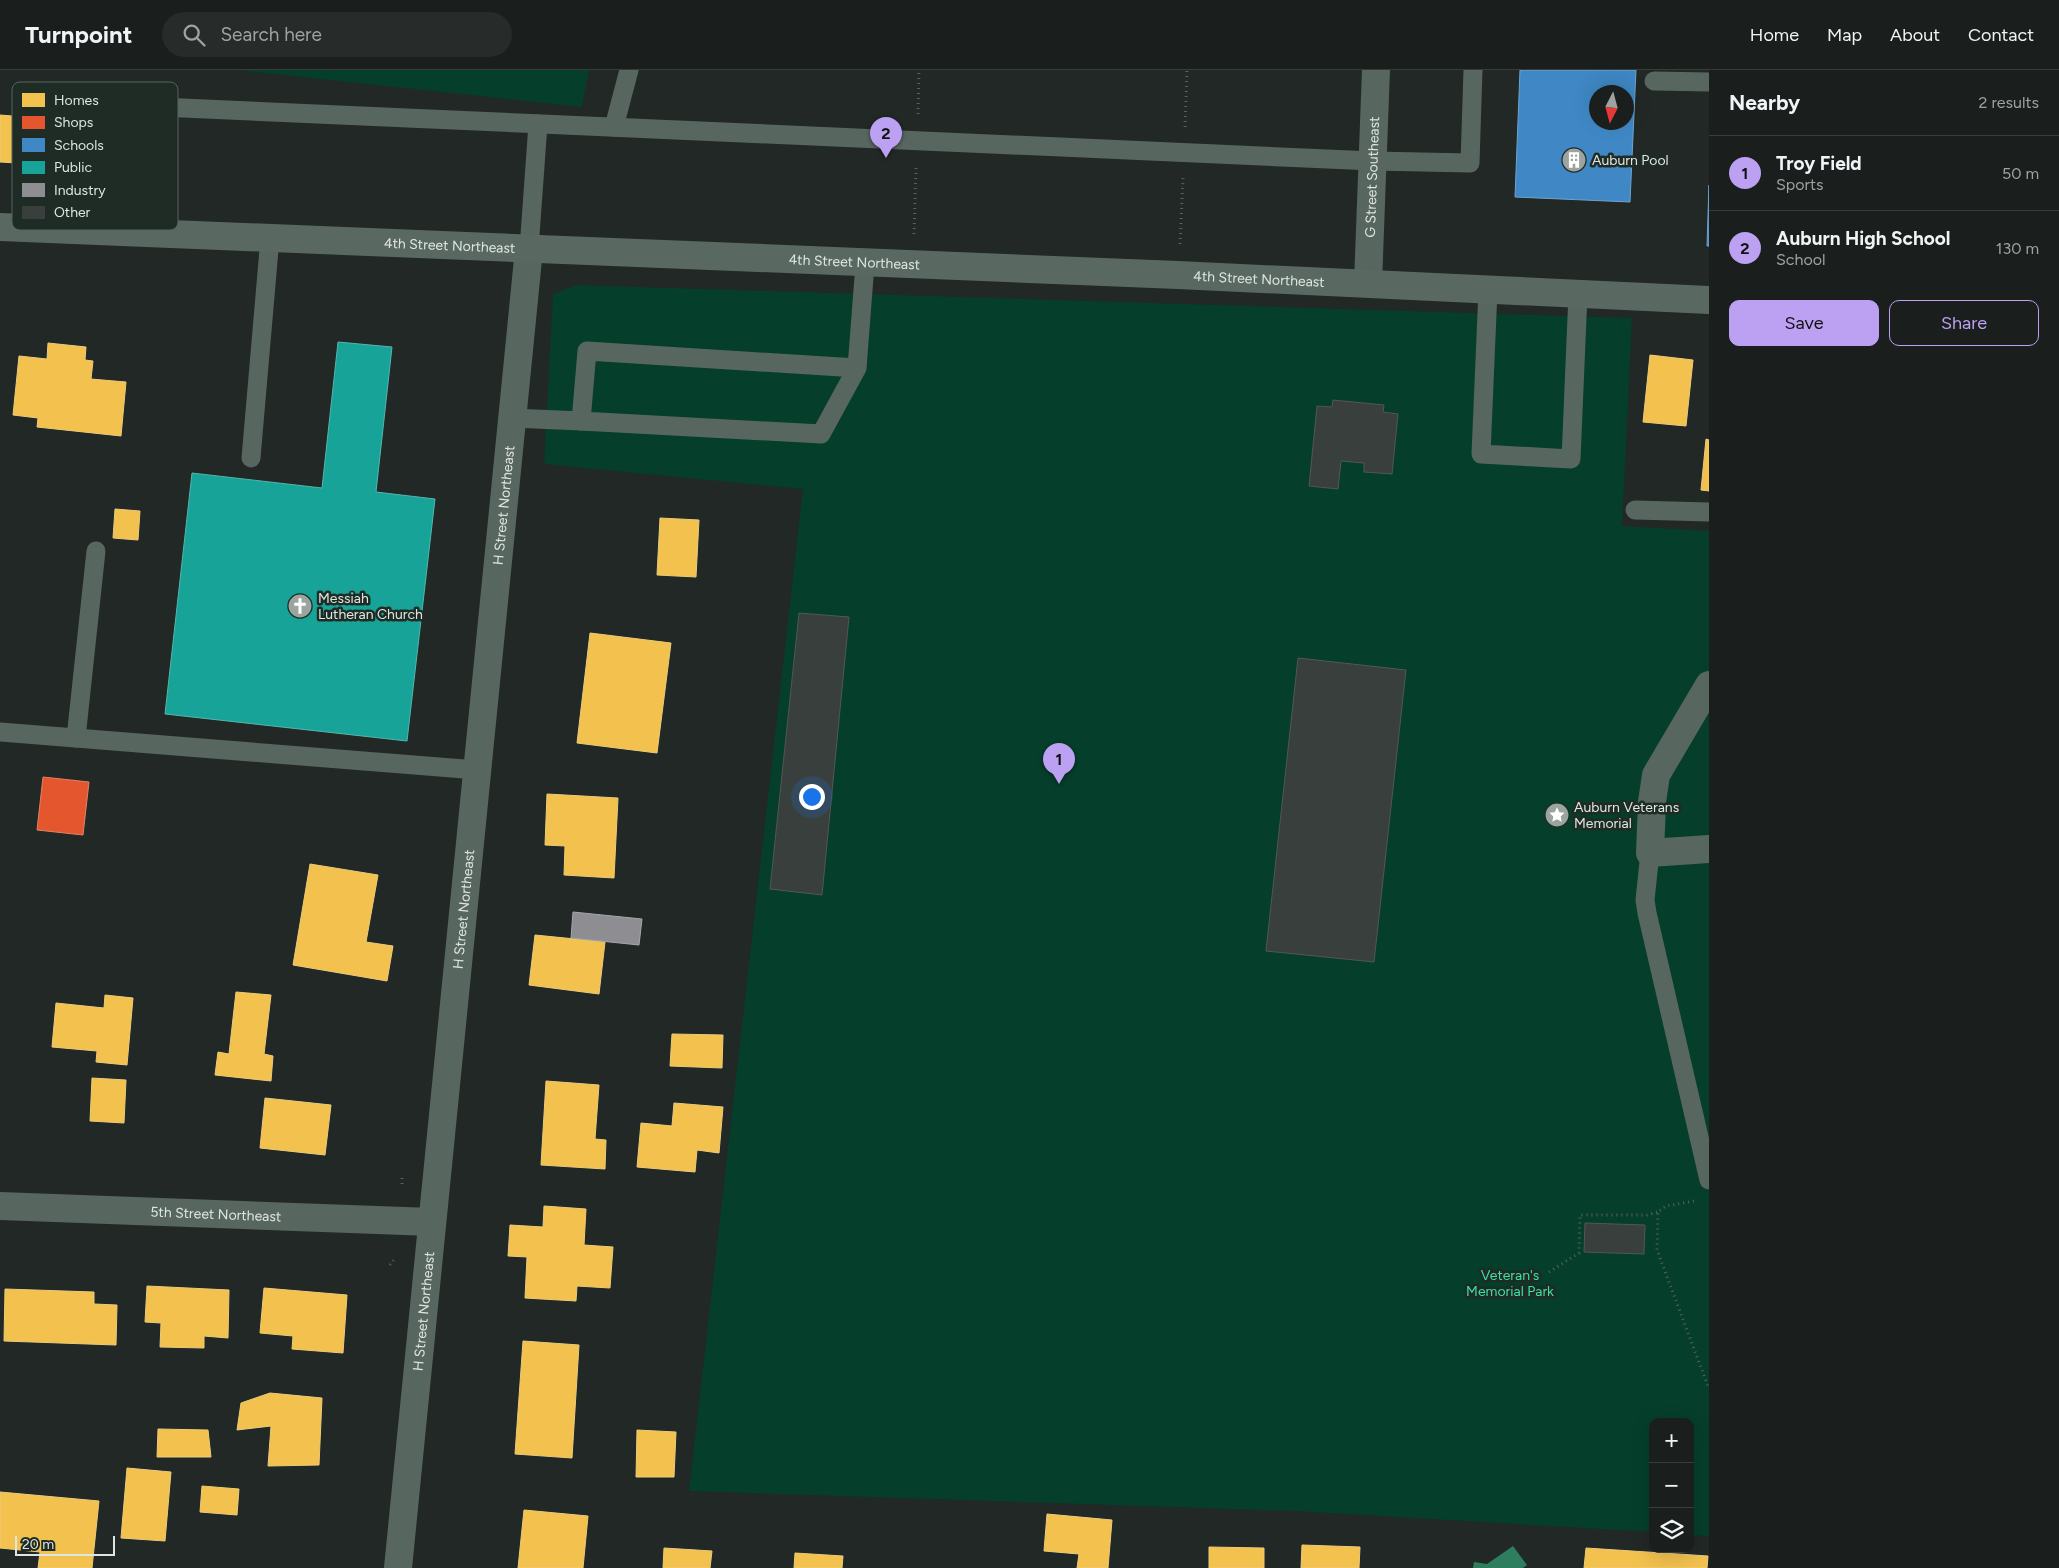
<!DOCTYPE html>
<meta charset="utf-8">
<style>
body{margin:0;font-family:Figtree,sans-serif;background:#272b29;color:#f1f3f6}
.controls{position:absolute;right:15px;bottom:15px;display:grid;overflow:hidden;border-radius:10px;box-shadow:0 5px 20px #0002}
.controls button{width:45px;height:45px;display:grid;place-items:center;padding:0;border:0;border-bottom:1px solid #383c3b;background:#1a1e1c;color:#f1f3f6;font:25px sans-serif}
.compass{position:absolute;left:1589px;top:15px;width:45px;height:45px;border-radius:50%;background:#1a1e1c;box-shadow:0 5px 20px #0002;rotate:186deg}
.scale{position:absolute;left:15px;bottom:12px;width:100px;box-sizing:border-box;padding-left:5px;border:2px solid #dee6e2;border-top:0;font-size:14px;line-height:18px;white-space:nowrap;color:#dee6e2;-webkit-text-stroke:4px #1f2b25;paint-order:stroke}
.you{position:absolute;left:811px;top:726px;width:18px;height:18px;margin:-12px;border:4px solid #fff;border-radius:50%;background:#1a73e8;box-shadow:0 0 0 8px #1a73e833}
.badge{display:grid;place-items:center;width:32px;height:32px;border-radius:50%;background:#bca0f2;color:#111;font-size:16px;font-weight:700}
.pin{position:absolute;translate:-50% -41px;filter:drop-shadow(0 1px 2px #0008)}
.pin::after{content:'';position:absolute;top:26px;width:18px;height:15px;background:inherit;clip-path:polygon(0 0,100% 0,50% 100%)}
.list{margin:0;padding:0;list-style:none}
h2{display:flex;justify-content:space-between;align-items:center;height:65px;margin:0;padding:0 20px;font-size:21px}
h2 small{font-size:16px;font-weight:400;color:#9fa2a3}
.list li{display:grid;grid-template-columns:32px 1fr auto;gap:15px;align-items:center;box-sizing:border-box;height:75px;padding:0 20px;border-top:1px solid #383c3b}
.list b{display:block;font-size:19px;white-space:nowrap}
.list p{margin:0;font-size:16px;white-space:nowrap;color:#9fa2a3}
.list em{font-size:16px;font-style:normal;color:#9fa2a3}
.actions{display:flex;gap:10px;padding:15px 20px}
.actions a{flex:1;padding:11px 0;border:1px solid #bca0f2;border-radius:10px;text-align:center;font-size:18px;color:#bca0f2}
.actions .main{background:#bca0f2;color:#111}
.icon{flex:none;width:28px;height:28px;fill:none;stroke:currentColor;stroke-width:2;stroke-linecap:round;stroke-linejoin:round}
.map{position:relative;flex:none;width:1709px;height:1498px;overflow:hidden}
header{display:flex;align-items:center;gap:30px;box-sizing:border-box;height:70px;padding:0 25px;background:#1a1e1c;border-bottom:1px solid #383c3b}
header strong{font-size:24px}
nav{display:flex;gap:28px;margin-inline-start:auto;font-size:18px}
.search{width:350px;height:45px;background:#272b29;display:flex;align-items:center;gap:12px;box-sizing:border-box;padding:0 18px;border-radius:28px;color:#9fa2a3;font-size:19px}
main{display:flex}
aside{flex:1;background:#1a1e1c}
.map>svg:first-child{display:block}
</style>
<header>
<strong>Turnpoint</strong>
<div class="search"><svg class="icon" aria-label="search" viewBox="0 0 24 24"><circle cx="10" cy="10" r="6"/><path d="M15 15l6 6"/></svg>Search here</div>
<nav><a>Home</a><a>Map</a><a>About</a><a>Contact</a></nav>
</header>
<main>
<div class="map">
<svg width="1709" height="1498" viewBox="0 0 1709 1498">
<rect width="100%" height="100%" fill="#222825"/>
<g fill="#053e2b">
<path d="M238,0h351l-7,37z"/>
<path d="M576,215l1056,33 -10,208 87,5v1005l-19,-1v-113h-37v110l-357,-21 -607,-20 114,-1002 -259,-25 9,-170z"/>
</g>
<path fill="#2d7e5f" d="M1513,1476l14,19 -4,3h-50l1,-6 13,2z"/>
<g fill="#f2c14e" stroke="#eccc7a">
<path d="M0,45l37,3 -4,46 -33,-2z"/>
<path d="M48,273l38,4 -1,13 8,1 -2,18 35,3 -5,54 -84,-9 1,-9 -25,-3 6,-59 28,3z"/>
<path d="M1650,285l43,5 -7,66 -43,-4z"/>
<path d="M1706,369l3,1v51l-8,-1z"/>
<path d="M115,439l25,2 -2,29 -25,-2z"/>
<path d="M660,448l39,2 -3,57 -39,-2z"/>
<path d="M590,563l81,10 -14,110 -80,-10z"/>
<path d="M547,724l71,4 -4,80 -50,-3 1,-29 -20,-1z"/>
<path d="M310,794l68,11 -12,67 27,4 -6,35 -94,-16z"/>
<path d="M535,865l70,7 -6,52 -70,-9z"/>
<path d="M236,922l35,3 -7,59 9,2 -2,25 -56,-6 3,-23 11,2z"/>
<path d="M105,925l28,3 -6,67 -31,-3 1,-11 -45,-4 4,-44 48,5z"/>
<path d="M672,964l51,1 -1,33 -52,-2z"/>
<path d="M92,1008l34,2 -2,43 -34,-2z"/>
<path d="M546,1011l53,4 -4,54 11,1 -1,29 -64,-4z"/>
<path d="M265,1028l66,7 -6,50 -65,-7z"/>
<path d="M674,1033l49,4 -4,46 -22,-3 -2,22 -58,-5 4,-44 31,3z"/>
<path d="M544,1136l42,3 -2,36 29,2 -3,41 -33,-2 -1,15 -51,-3 2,-41 -19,-1 2,-31 33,2z"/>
<path d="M147,1216l82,4 -1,48 -24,-2v12l-44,-1 1,-24 -16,-1z"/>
<path d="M264,1218l83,7 -4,58 -51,-4 1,-13 -33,-3z"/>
<path d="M5,1219l89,3v12l23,1 -1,40 -112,-4z"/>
<path d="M523,1271l56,4 -7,113 -57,-4z"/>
<path d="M270,1323l52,5 -3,67 -51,1 3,-40 -34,4 4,-27z"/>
<path d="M158,1359l50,1 3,27h-54z"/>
<path d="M637,1360l39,2 -2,45h-38z"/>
<path d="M127,1398l44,4 -6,69 -44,-3z"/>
<path d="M202,1416l37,3 -2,26 -37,-3z"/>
<path d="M0,1422l99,9 -7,67h-54l2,-16 -40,-4z"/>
<path d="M524,1440l64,6 -5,52h-65z"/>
<path d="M1047,1444l65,6 -4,48h-31l2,-14 -35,-3z"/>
<path d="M1302,1475l58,2 -1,21h-58z"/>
<path d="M1209,1477l55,1v20h-55z"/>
<path d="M664,1478l48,3 -2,17h-47z"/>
<path d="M1586,1478l122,8 -1,12h-123z"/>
<path d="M795,1483l48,3 -1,12h-48z"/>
</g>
<path fill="#e4572e" stroke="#e28264" d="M43,707l46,5 -6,53 -46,-5z"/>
<g fill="#3f88c5" stroke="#6fa4ce" fill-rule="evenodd">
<path d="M1520,0h116l-6,132 -115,-5zM1596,22h30v30h-30z"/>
<path d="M1709,115v61h-2z"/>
</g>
<path fill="#17a398" stroke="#53b7ae" d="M338,272l54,5 -16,145 59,7 -28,242 -242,-27 27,-241 130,15z"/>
<path fill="#8d8d92" stroke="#a5a8aa" d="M573,842l69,7 -3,26 -68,-7z"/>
<g fill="#393f3c" stroke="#525755">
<path d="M1333,330l51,5 -1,7 15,2 -6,60 -28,-2v-9l-23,-2 -3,28 -29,-3 8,-80 15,1z"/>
<path d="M799,543l50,4 -27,278 -52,-6z"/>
<path d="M1298,588l108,12 -32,292 -108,-11z"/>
<path d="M1585,1153l60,2 -1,29 -60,-2z"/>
</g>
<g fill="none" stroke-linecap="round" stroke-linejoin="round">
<g stroke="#59635e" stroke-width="3" stroke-dasharray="1 4" stroke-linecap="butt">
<path d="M918,44l1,-44"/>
<path d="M1185,57l2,-57"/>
<path d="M914,164l2,-66"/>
<path d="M1180,174l3,-66"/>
<path d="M402,1114v-7"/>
<path d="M1694,1131l-28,5 -8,6 -1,38 52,139"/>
<path d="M390,1195l5,-7"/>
<path d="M1549,1202l30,-19 1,-38h67l11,-3"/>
</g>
<g stroke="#586660" stroke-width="19">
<path d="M1654,11l55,1"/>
<path d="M614,57l15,-57"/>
<path d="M97,161l5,-77 15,-31 21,-17 1235,55 97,2 3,-93"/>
<path d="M529,179l9,-125"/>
<path d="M1488,220l-7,164 90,5 7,-165"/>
<path d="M857,298l-270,-17 -6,70 240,13 36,-66 8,-104"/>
<path d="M512,348l69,3"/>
<path d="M251,388l19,-220"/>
<path d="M1635,440l74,2"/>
<path d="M0,662l477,38"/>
<path d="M76,668l20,-187"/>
<path d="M1650,783l-5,47 2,13 62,267"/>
</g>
<g stroke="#586660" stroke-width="28">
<path id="s1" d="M1368,213l8,-213"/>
<path d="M1709,615l-53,90 -4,27 -2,51 59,-4"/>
<path id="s2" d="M0,1136l432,16"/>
<path id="s3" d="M398,1498l131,-1319"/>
</g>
<path stroke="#596961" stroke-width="28" id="s4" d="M0,157l1178,48 531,25"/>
</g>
<defs>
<symbol id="building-disc" viewBox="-11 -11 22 22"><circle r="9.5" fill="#9ca4a0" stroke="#1f2b25"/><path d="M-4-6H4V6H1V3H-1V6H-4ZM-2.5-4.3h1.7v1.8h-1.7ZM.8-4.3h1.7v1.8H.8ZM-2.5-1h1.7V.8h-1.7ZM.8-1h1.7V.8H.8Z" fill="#fff"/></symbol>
<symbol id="church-disc" viewBox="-11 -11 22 22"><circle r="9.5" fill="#9ca4a0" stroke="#1f2b25"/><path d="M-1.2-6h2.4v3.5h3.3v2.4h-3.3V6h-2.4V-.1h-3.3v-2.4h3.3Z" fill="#fff"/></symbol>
<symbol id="sight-disc" viewBox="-11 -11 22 22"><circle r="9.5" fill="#9ca4a0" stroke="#1f2b25"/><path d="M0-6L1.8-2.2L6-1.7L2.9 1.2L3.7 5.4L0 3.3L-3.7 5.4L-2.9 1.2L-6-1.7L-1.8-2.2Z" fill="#fff"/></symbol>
</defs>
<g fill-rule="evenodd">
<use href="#building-disc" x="1560" y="76" width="28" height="28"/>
<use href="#church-disc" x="286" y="522" width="28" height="28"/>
<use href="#sight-disc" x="1543" y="731" width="28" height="28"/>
</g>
<g text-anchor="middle" stroke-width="5" stroke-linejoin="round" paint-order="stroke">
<g font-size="14" fill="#dee6e2" stroke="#1f2b25" text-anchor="start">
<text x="1592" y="95">Auburn Pool</text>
<text x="318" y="533">Messiah<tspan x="318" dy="16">Lutheran Church</tspan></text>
<text x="1574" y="742">Auburn Veterans<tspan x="1574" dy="16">Memorial</tspan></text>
</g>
<g font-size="14" fill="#dee6e2" stroke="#1f2b25">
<text dy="5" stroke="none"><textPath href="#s1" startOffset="106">G Street Southeast</textPath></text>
<text dy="5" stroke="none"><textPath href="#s4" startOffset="450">4th Street Northeast</textPath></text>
<text dy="5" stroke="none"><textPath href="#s4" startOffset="855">4th Street Northeast</textPath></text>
<text dy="5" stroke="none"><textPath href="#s4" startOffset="1260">4th Street Northeast</textPath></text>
<text dy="5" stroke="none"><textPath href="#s3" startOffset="1068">H Street Northeast</textPath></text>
<text dy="5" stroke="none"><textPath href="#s3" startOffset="662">H Street Northeast</textPath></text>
<text dy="5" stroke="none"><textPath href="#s2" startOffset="216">5th Street Northeast</textPath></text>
<text dy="5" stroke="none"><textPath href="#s3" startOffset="258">H Street Northeast</textPath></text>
</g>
<g font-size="14" fill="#3ee0a5" stroke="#1f2b25">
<text x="1510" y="1210">Veteran's<tspan x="1510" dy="16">Memorial Park</tspan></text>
</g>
</g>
<rect x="12" y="12" width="166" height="148" rx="8" fill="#1f2b25" stroke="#58635e" stroke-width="1"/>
<rect x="22" y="23" width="23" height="14" fill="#f2c14e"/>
<rect x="22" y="46" width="23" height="13" fill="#e4572e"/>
<rect x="22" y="68" width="23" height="14" fill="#3f88c5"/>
<rect x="22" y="91" width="23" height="13" fill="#17a398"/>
<rect x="22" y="113" width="23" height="14" fill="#8d8d92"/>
<rect x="22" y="136" width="23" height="13" fill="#393f3c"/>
<g font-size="14" fill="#dee6e2">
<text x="54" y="35">Homes</text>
<text x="54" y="57">Shops</text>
<text x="54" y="80">Schools</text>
<text x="54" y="102">Public</text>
<text x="54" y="125">Industry</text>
<text x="54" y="147">Other</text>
</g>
</svg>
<div class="controls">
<button>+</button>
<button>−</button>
<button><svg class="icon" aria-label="layers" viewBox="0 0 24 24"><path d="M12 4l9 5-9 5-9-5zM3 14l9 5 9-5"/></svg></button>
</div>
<svg class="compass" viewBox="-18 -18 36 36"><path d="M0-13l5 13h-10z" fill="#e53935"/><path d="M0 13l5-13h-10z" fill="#9fa2a3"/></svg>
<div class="scale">20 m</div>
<div class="you"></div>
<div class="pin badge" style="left:1059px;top:714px">1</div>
<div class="pin badge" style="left:886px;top:88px">2</div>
</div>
<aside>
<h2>Nearby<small>2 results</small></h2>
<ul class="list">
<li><span class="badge">1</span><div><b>Troy Field</b><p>Sports</p></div><em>50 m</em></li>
<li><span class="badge">2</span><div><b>Auburn High School</b><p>School</p></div><em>130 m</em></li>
</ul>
<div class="actions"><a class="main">Save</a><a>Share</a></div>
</aside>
</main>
